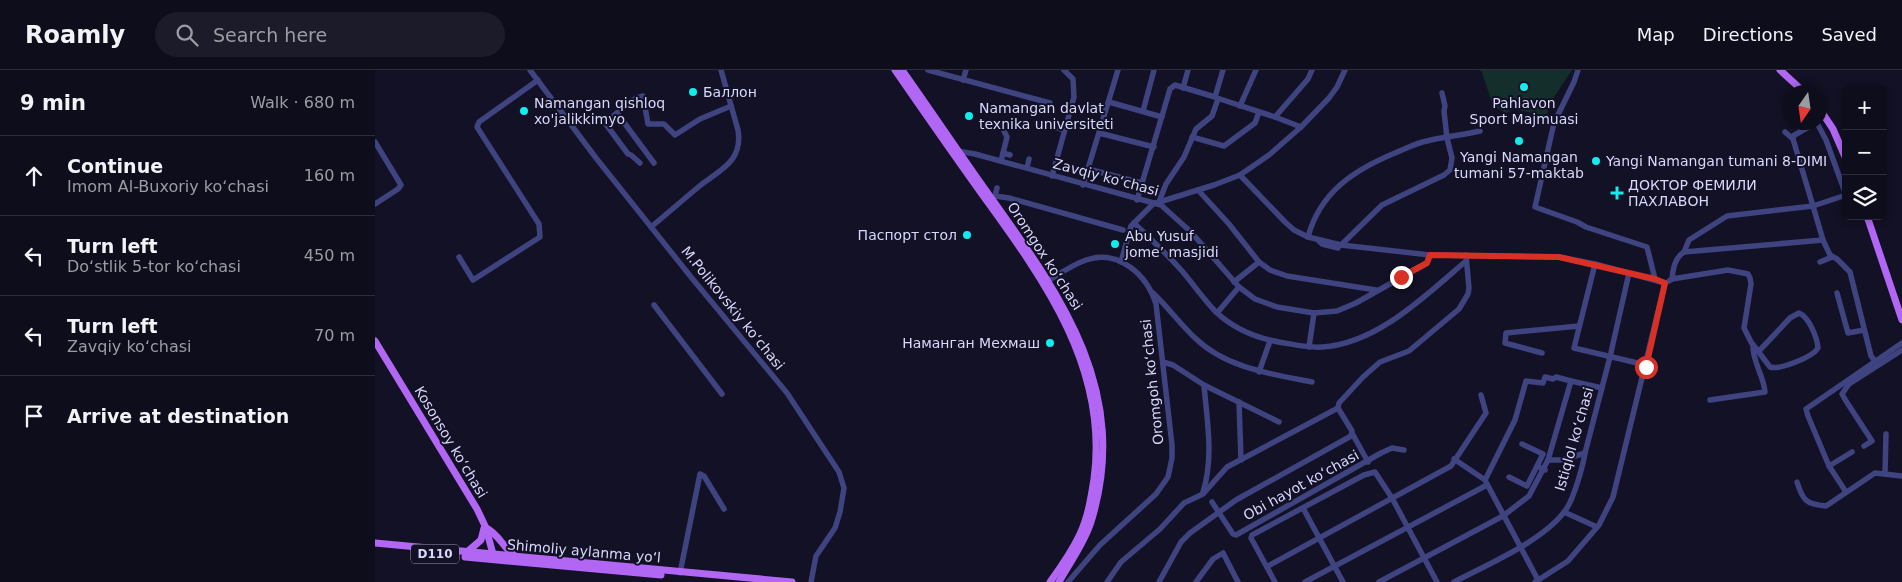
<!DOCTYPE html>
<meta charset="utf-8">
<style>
body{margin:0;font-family:"DejaVu Sans",sans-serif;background:#1c1b29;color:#f1f3f6}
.controls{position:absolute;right:15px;top:15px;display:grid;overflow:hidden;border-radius:8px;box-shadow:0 2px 8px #0003}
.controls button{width:45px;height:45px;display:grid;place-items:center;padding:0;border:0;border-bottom:1px solid #2e2d3b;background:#0e0d1c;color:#f1f3f6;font:25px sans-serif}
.compass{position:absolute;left:1407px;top:15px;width:45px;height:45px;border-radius:50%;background:#0e0d1c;box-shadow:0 2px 8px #0003;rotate:193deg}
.stop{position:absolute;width:15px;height:15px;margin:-11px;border:4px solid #d93025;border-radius:50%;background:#fff}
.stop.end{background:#d93025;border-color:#fff;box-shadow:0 1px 5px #0008}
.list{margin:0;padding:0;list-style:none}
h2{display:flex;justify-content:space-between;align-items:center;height:65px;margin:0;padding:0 20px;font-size:21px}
h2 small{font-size:16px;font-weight:400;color:#9b9ca3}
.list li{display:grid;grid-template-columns:32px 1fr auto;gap:15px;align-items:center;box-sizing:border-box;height:80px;padding:0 20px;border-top:1px solid #2e2d3b}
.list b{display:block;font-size:19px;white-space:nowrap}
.list p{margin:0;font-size:16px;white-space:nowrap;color:#9b9ca3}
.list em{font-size:16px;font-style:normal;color:#9b9ca3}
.icon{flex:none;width:28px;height:28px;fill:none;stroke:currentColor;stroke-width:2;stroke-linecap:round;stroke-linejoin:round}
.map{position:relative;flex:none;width:1527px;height:512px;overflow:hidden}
header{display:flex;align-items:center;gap:30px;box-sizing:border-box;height:70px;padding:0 25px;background:#0e0d1c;border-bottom:1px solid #2e2d3b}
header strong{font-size:24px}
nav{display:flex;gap:28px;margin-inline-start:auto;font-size:18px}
.search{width:350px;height:45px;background:#1c1b29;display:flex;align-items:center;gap:12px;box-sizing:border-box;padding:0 18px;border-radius:28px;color:#9b9ca3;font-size:19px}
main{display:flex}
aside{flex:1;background:#0e0d1c}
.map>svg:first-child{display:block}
</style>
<header>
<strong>Roamly</strong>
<div class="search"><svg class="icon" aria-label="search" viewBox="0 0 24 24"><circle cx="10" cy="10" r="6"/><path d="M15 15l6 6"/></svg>Search here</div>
<nav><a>Map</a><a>Directions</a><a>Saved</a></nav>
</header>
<main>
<aside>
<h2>9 min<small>Walk · 680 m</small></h2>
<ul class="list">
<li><svg class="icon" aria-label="ahead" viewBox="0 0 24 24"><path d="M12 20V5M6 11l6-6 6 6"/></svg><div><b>Continue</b><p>Imom Al-Buxoriy koʻchasi</p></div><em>160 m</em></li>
<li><svg class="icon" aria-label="left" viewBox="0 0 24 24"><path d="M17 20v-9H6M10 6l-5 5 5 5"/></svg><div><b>Turn left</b><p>Doʻstlik 5-tor koʻchasi</p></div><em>450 m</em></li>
<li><svg class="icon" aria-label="left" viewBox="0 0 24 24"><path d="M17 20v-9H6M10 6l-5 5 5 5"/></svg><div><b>Turn left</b><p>Zavqiy koʻchasi</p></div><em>70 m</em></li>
<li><svg class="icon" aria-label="arrive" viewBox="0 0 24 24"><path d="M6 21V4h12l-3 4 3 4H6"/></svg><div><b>Arrive at destination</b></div></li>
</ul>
</aside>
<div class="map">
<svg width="1527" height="512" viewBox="0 0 1527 512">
<rect width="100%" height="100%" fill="#121125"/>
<path fill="#142e2b" d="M1104,0h93l-18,27 -8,19 -32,-7 -8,4 -13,-7 -11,-34z"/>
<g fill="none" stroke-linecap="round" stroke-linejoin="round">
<g stroke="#3f4380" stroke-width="5.5">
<path d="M155,0l66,88 95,119 96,116 52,79 5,16 -4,24 -5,16 -19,28 -5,26"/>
<path d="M553,0l122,33"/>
<path d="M1203,0l-4,12 -20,41 -19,84 42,15 9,5 61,20 8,32"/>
<path d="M588,10l3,-10"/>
<path d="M808,18l5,-18"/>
<path d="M842,28l58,19 26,10"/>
<path d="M734,32l53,15"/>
<path d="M865,36l16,-36"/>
<path d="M768,41l11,-41"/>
<path d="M242,43l-12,9v1l23,31 3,1 9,8"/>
<path d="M900,47l33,-38 4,-9"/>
<path d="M625,53l7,14 -6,24"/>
<path d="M665,53l25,7"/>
<path d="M1442,53l9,17 20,55 -33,11 10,34 7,15 7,4 13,13 21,84 4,5"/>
<path d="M1410,62l8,7"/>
<path d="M724,63l55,14"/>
<path d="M817,67l32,9 31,-23 4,-11"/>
<path d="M0,72l26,43 -3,4 -23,15"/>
<path d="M582,81l18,3 186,51 30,27 48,55 16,12 22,8 37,6 23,-2 19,-8 71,-40 3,-8"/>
<path d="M628,83l7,2"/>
<path d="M279,93l-37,-50c8,-6 16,-16 26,-17l5,28h16l11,11 25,-16 31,-13"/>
<path d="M652,98l2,-9"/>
<path d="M713,99l54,14"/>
<path d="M865,105l45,47 9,8 14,7 33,8 89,10 129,2 36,7 70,19"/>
<path d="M677,106l22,-79 -1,-18 -9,-9"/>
<path d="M708,115l35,-115"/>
<path d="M823,120l31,34 30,38 11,8 17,6 89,14"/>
<path d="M620,126l2,-8"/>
<path d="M613,129l7,-3 14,2 114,32"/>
<path d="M762,130l33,-111 5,-4 40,12 8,-27"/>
<path d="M784,132l7,-18 18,-27 12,-28 16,-13 6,-17"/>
<path d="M759,153c17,16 33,31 48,48 12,14 22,29 34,41 19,18 43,27 68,31 13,2 25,5 38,4 55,-3 104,-52 144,-86"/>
<path d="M276,157c17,-14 34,-29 51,-43 20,-15 41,-24 36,-54l-17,-60"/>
<path d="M933,167c12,-45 46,-67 87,-84 10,-4 21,-10 32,-12 17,-4 35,-6 53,-10"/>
<path d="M943,170l4,4 16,4"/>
<path d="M966,175l41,-40 62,-30 6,-5 2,-12 -5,-20 -3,-27 1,-5 -3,-13"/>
<path d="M1309,182l5,-12 38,-24 86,-10 -20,-67v-3l24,-14"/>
<path d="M84,187l14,23 67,-43 -1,-13 -62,-97 2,-5 59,-42"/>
<path d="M746,192l10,-36 22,-22 61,-19 26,-10 29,-20 32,-28 28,-29 8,-11 8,-17"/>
<path d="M1445,192l12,-5"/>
<path d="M1220,194l-21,84 72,17"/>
<path d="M1297,209l56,-9 20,4 2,4 1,6 -7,44 7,14 19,25c10,3 43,-10 48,-19 -1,-11 -9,-31 -19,-35l-9,5 -31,33"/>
<path d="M674,210c12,-7 23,-15 37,-20 33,-11 61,15 70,44l16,141v13l-4,19 -12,17 -56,51 -32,37"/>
<path d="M1294,211l3,-2c1,-11 3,-21 12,-27l139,-12"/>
<path d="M859,212l25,-20"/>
<path d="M778,223c15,14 27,31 42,45 31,30 76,36 117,44"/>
<path d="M1462,223l11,40 16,-3"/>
<path d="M279,235l68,89"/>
<path d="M842,243l22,-26"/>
<path d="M934,277l5,-34"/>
<path d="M1167,283l-37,-10 1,-10 73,-7"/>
<path d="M788,292l10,3 31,20 75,37"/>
<path d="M884,302l11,-31"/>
<path d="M1335,330l55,-8c-1,-16 -13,-31 -12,-47"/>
<path d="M864,332l2,58"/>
<path d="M977,363l16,29"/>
<path d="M1147,374l21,10 -6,12"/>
<path d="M1489,376l8,-5 -26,-40 -4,-7 7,-10 53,-34"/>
<path d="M1477,382l-23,14 -21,-50 -2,-7 96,-66"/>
<path d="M1079,389l31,21 30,-60 11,-39 17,2 2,-6 8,2 3,-2 15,4"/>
<path d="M1173,390h14l23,-7"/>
<path d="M1454,396l17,26"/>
<path d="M1510,403l1,-39"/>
<path d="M1134,407l18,9 10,-20 8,4"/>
<path d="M1111,412l52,98"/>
<path d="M1422,412c6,19 9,22 29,24l49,-33 27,3"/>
<path d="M828,422c11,-35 4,-71 1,-107"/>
<path d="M837,432l21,32 3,1 145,-82 11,-5 12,2"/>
<path d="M928,438l40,74"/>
<path d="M1189,442l33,15"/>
<path d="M893,496l183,-100 35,-53 -5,-18"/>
<path d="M305,503l20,-99 4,2 20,33"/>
<path d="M732,512l14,-20 39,-33 24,-26 19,-9 24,-27 111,-59"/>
<path d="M784,512l22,-40 9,-9 46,-33 115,-64 1,-5 -14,-23 1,-5 24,-26 17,-15 29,-11 50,-42 9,-15 1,-6 -3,-33"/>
<path d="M821,512l17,-23 10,-6 15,29"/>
<path d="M900,512l-24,-44 1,-3 112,-60 11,-3 17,26 45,84"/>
<path d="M930,512l182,-97"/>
<path d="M1004,512l124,-66 26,-20 19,-36 23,-79 31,7"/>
<path d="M1079,512c34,-18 92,-42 113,-74 7,-11 16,-42 18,-55l25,-96 19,-84"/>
<path d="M1160,512l33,-21 31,-36 14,-28 52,-214"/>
</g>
<g stroke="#b267f4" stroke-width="7">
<path d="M520,0c29,42 59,85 89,127 61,84 125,172 110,282 -3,19 -6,38 -14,55 -8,17 -19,33 -30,48"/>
<path d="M527,0c27,38 53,77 80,115 73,103 151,202 109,337 -7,22 -21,40 -32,60"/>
<path d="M1405,0l24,22"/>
<path d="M1444,38l14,21 13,30"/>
<path d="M1492,146l35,104"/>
<path d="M0,271l102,168 9,19 8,30"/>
<path d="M111,458c13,6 17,20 29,28"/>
<path d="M0,473l417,39"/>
<path d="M92,482l14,-12 3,-12"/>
<path d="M90,487l196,18"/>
</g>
</g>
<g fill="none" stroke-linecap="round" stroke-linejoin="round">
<path stroke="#d93025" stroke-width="6" d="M1026,207l26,-14 3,-8 129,2 96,22 10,4 -19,84"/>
</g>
<g fill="#12ecee" stroke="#121125" stroke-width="2">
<circle cx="1149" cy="17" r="5"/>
<circle cx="318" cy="22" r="5"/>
<circle cx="149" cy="41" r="5"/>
<circle cx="594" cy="46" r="5"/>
<circle cx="1144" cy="71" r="5"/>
<circle cx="1221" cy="91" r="5"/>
<path d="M1239.5 115.5h5v5h5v5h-5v5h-5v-5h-5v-5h5z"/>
<circle cx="592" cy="165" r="5"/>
<circle cx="740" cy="174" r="5"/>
<circle cx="675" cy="273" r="5"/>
</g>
<g text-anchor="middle" stroke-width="4" stroke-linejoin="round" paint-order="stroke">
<rect fill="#121125" stroke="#9d9cbc" stroke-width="1" x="36" y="474.5" width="48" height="19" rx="4"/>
<g font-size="12" font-weight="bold" fill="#d8d7fc">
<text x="60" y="488">D110</text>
</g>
<g font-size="14" fill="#d8d7fc" stroke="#121125" text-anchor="start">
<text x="328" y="27">Баллон</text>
<text x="159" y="38">Namangan qishloq<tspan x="159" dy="16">xo'jalikkimyo</tspan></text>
<text x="1149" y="38" text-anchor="middle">Pahlavon<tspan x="1149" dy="16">Sport Majmuasi</tspan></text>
<text x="604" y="43">Namangan davlat<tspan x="604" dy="16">texnika universiteti</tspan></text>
<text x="1144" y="92" text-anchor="middle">Yangi Namangan<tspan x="1144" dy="16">tumani 57-maktab</tspan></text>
<text x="1231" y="96">Yangi Namangan tumani 8-DIMI</text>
<text x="1253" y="120">ДОКТОР ФЕМИЛИ<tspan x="1253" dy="16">ПАХЛАВОН</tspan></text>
<text x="582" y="170" text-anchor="end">Паспорт стол</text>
<text x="750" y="171">Abu Yusuf<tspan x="750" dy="16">jome’ masjidi</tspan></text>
<text x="665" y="278" text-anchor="end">Наманган Мехмаш</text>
</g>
<g font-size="14" fill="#d8d7fc" stroke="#121125">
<text transform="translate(731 107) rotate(15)" y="5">Zavqiy koʻchasi</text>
<text transform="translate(670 186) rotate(57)" y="5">Oromgox ko‘chasi</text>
<text transform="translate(358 238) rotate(51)" y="5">M.Polikovskiy koʻchasi</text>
<text transform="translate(777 312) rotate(-96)" y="5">Oromgoh koʻchasi</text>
<text transform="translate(1199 369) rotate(-74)" y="5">Istiqlol ko‘chasi</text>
<text transform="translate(76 372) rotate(59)" y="5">Kosonsoy koʻchasi</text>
<text transform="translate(926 415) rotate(-29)" y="5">Obi hayot koʻchasi</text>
<text transform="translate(209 481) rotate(5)" y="5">Shimoliy aylanma yoʻl</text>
</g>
</g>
</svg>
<div class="controls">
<button>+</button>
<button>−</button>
<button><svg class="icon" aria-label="layers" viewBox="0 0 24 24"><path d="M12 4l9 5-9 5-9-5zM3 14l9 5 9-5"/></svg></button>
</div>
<svg class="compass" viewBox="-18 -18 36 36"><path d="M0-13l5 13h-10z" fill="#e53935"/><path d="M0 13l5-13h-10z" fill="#9b9ca3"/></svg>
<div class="stop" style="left:1271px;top:297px"></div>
<div class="stop end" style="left:1026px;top:207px"></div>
</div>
</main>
